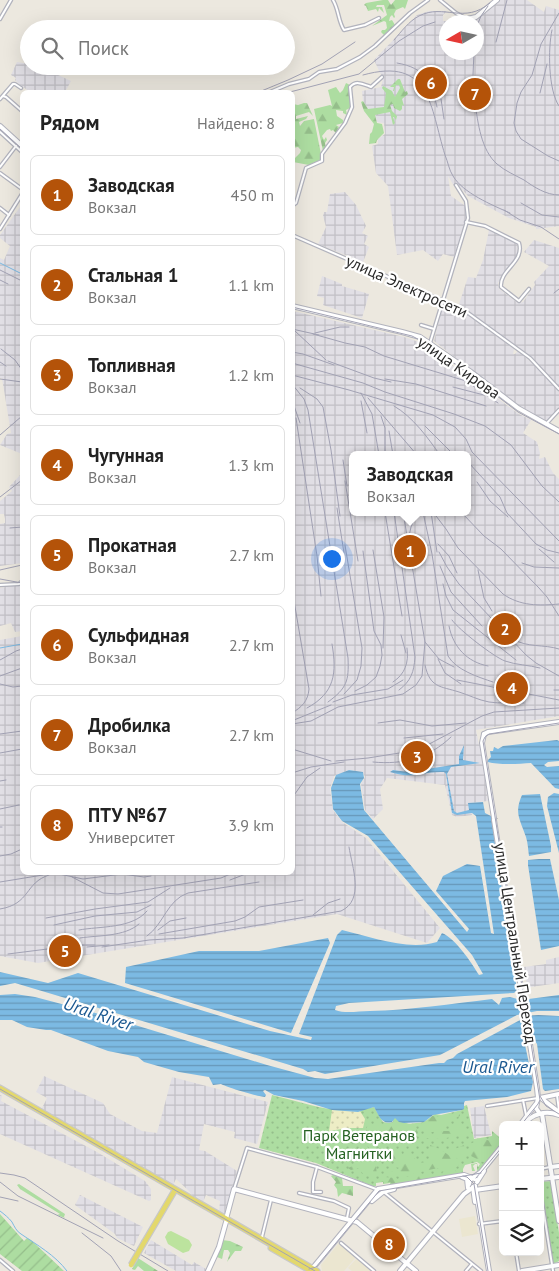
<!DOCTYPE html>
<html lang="ru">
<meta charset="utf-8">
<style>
body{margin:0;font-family:"PT Sans",sans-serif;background:#f6f6f6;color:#222}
.controls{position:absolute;right:15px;bottom:15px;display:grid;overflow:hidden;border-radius:8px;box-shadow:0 5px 20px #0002}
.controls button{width:45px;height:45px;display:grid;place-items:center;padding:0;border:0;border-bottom:1px solid #e0e0e0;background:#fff;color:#222;font:25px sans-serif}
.compass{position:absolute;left:439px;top:15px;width:45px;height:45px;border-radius:50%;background:#fff;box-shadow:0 5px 20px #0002;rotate:261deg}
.you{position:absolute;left:331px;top:558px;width:18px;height:18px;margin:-12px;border:4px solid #fff;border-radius:50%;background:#1a73e8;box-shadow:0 0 0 8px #1a73e833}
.badge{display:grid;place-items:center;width:32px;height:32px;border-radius:50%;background:#b45309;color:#fff;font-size:16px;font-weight:700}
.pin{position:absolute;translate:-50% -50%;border:2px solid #fff;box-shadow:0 1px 5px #0006}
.popup{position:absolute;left:349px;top:451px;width:122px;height:65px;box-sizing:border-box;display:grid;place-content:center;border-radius:8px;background:#fff;filter:drop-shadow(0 1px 4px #0005);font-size:16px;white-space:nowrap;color:#767676}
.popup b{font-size:19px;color:#222}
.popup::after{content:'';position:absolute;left:50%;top:100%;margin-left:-10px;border:10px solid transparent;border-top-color:#fff}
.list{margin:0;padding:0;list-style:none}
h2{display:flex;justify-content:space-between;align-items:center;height:65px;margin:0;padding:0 20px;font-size:21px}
h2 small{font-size:16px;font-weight:400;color:#767676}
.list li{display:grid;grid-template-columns:32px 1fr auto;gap:15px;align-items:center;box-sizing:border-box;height:80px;margin:0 10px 10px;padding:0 10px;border:1px solid #e0e0e0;border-radius:8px}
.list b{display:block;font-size:19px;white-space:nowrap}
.list p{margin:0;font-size:16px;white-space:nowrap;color:#767676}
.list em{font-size:16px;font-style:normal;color:#767676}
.icon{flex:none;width:28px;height:28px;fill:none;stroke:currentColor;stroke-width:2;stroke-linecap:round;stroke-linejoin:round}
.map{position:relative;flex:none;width:559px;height:1271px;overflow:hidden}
.search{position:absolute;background:#fff;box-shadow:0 5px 20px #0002;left:20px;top:20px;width:275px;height:55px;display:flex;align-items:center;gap:12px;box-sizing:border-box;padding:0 18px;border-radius:28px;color:#767676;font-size:19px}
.panel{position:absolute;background:#fff;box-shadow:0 5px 20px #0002;left:20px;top:90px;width:275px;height:785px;border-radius:8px}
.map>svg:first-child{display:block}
</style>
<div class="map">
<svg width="559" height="1271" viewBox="0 0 559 1271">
<defs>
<pattern id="industrial-grid" width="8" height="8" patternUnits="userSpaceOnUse" patternTransform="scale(1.25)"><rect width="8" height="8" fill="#e1dfe5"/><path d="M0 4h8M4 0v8" fill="none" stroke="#c1c0c5"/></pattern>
<pattern id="grass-dots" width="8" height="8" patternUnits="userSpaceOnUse" patternTransform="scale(1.25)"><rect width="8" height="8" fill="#addda1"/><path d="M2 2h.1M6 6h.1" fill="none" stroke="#95be8b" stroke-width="1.8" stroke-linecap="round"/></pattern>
<pattern id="forest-firs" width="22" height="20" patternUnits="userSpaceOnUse" patternTransform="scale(1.25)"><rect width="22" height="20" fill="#addda1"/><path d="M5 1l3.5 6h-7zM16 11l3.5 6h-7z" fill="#95be8b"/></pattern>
<pattern id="sand-dots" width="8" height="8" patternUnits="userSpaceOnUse" patternTransform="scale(1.25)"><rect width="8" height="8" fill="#ededc5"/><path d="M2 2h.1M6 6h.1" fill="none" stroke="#cbcba9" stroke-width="1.8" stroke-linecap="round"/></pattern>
<pattern id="garden-furrows" width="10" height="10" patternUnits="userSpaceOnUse" patternTransform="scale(1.25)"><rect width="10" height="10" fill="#addda1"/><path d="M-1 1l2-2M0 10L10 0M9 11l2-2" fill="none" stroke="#95be8b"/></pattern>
<pattern id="water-rules" width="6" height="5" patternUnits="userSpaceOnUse" patternTransform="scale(1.25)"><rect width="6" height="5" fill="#7cbae3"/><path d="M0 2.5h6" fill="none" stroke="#6697b8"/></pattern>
</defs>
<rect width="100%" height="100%" fill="#ece8df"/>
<g fill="url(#industrial-grid)" fill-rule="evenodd">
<path d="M499,0h28l17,12 2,-6 13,4v216l-23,3v-2l-27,-9 -41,-22 -11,-12 -3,2 -6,-10 3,20 16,11v8l-13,42 -11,-3 -5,7 -15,-11 -26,5 -9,-69 -12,-13 -4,-27 6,-2v-5l7,-5 -1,-11 -7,-1 -3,-13h-6l-5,-8 -1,-10 19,-4 2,-8 -9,-19 43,-45 12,-4h18l-4,4v6h6v1h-3v30h30v-30h-23l24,-4z"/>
<path d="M17,62l12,2 1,4 7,3 2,-4 10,5 2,-4 6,3 -1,3 15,7 -6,11h-35l-11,-8 -4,-4 1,-2 -5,-3z"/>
<path d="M345,192l11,13 10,21 -4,7 6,3 -4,8 5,3 -6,15 -45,-18 8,-17 -3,-11 1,-4h3l3,-18z"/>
<path d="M20,207l2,2v245l-22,-9 7,-11 4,-1 -9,-55h-2v-120l4,2 6,-14 -10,-8v-3z"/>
<path d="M489,230l28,13 1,12 -20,28 1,6 19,14 5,-1 12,-17 -1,-3 15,-16 -25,-14 10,-12 25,8v139l-30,-31 -70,-52 9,-27 8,1 7,-18z"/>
<path d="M322,276l20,8v2l27,8 -7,24 -39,-13 1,-7 -7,-2z"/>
<path d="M443,305l22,8 49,36 -1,5h2l3,-3 23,20 18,21v16l-13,14 -25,-13 -87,-68z"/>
<path d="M293,311l111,26 15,5 6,3 -1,6 5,3 4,-3 86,63 12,6 -8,13 14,9 3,11 -1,6 6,-2 8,16 6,6v237l-83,14 3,15 2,1 7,55 -17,2 1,12 -15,2 -5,-2 -7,-30 -58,-7 -7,11 3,20 -10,10 -8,-9 -4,-26 4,-7 -2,-5 -14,-2 -15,6 -4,13 3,21 9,12 24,16 74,90 -13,15 -90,-29 -299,49 -38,-7v-316l22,-4v236h270zM352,455h116v57h-116z"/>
<path d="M22,473v90l-22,3v-42l5,-1v-4l-1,-5h-4v-13l12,-10 -3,-4z"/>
<path d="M22,584v47l-7,1 -4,-9 -11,3v-38z"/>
<path d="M559,957v26l-28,4 -4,-1 -3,-19 22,-3v-4z"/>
<path d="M44,1076l59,27 7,11 32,17 15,2 15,-56 96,25 -11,42 -23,-6 1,-6 -31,-8 -5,26 6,1 32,20 -13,44 -5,-3 1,-11 -14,-6 -3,7 -5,-5 -3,2 -6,-8 -13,-12 -3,6 -132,-75 6,-12 -11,-6z"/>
<path d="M0,1095l2,1 -1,5 96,51 48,29 6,8v11l-2,1 -149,-67z"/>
<path d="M484,1106l7,29 -17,3 -4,-30z"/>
<path d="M80,1195l63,32 -9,19 -17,-8 -2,-4 -40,-29z"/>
<path d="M151,1240l41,25 2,-3 12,7v2h-30l-32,-18z"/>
</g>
<g fill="#ebe6d0">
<path d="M475,1216l3,18 -16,3 -3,-18z"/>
<path d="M339,1243l17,14 -12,14h-22l-1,-6z"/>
<path d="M357,1258l16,13h-21l-4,-3z"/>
</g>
<g fill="url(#grass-dots)">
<path d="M272,1095c35,8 66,22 102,12l9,15 6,1 4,-1v-6l-7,-6 -8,-3v-2h13l7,15 10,4 16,-2 11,-8 6,1 21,-5 2,-4 3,-1 7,34 18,-3v-5l11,9v2l-23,28 -3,1v-7h-2l-2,2 2,5h-3l-1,-7 6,-1 1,4 2,-3 -3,-2 -12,3 -2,4v4l-73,12v-2l-7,1v-2l-7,1v3h-4l-56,-23 -57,-15z"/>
<path d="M551,1181l8,52v28l-6,3 -12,-82z"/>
</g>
<g fill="url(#forest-firs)">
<path d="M383,0h5l3,5 4,-5h13l-3,9 -2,-2 -7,3 -2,4 1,3 -1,1 -2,-3 -2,2 -1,4 3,-1 3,5 -11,10 -3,-3 1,-2h3l2,-2 -1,-6 -2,-1 -12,5 15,-11 -3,-10h-7l-1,2h6l2,6 -5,-5 -1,4 -2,-3 -8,2 -2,-5 -2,-1 2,-2z"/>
<path d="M398,79h2l5,13 2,-1 1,3 -6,5 2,7 -2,-1v4l-2,2 -6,-3 -1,-4 -3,1 2,6 5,5 -1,4 -2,-3h-1l2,6 -2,2 -3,-13 -15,3 2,8 5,1 2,9 -7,7 -1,3 -7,1 1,-10 2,-2 2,-8 -10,-13 -3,-9 2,-1 5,8 16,-2 2,-14 -4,-5 1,-2 9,5 3,6 5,-9 -1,-3h-3l-2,6h-1l1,-4h-4z"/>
<path d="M346,83l4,2 -1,4 3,18 -6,3 1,5 -4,-2v-2l-7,-1 1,6 6,4v3l-7,2 3,2 -3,6 -3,-3 -2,1 -1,-2 -3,1 -5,6 2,4 2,-3 1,3 -2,3 1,5 -3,3 -9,-42 16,-4 2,1 -4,-16 8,-3 4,6 3,-3z"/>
<path d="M304,103h3l6,13 -4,-4 -13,4v3l12,-3 -2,3 -7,3 1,4 4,-5 10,-2 8,40 -13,6 -16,-3v-2l7,-7 1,-3 -3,-3 -5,1v-44l5,1z"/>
<path d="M460,1113v3l-11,5v4l-7,1 -4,5 -11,2 -5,-5v-5l7,-3 3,-4 10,1z"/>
<path d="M396,1121l19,4 3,8 -2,2 -36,5 -11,7 -2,-1 -1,-16 2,-6c9,1 19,1 28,-3z"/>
<path d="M458,1122h2l5,6 -1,7 -24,4 -14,-1v-2l14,-2 2,-3h12l1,-2 -4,-3z"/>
<path d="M496,1135l6,6 -15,20 -4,1 -12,-6 -1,-12 10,-5 14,2z"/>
<path d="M363,1140l2,1c1,7 5,7 8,13 3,6 3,14 4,20l-1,2 -13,-2 -4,-6 -8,2 -3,-2 14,-6 -3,-16z"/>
<path d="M430,1145c11,4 22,11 29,20l-4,3 2,6 -13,3 -2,-4 4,-3c-13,-7 -45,14 -59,3l12,-4 1,-1 -6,-1v-6l-4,-2 -1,-5 -9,2v4l5,1 -7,2 -2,-9 2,-2 23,-3 1,7 2,1 5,-3 11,9 6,-1 5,-5z"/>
<path d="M464,1145l3,10 -4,4 -4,1 -12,-9 2,-1 5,1 1,-2z"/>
<path d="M331,1173l11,5 1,8h10v10l-11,-3 -4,4 -1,-8 -3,-4 2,-3 -5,-6 2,-1z"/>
<path d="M441,1174l1,3 -50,7 -2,-2 -5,1 -2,-4 1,-2 12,1 3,3 3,-1 1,-3z"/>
<path d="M19,1184l46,30 -1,3 1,1 -8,-3 3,-1 -40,-25 -3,-4z"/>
<path d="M222,1240l8,1 13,6 -2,4h-6l-8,11 3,-9 -2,-3h-4l-2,9 -5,-2z"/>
<path d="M138,1258l20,13h-14l-6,-5 -3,4 -3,-1z"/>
</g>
<path fill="url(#sand-dots)" d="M332,1110l28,1 5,8 -2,9h-15l-19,3z"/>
<path fill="url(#garden-furrows)" d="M0,1214l24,27 3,-3 4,2 33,31h-42l-22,-17z"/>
<path fill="#bce39e" d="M171,1231l18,9 3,5 -3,6 -6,2 -15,-9 -3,-7 3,-5z"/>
<g fill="url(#water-rules)">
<path d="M557,740l2,1v20l-11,1 -4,3 3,2 12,-1v23l-4,-1 -24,-25c-12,1 -33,2 -43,-1v-2l3,-3 -1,-6h3l1,-4 4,2 5,-3z"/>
<path d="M464,745l-1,15 17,3 -29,4 -4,7 7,37 3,2 12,-3 -1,-7 15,-1 2,11 6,3 26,174 -3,3 -165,10 -13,3 -1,4c11,4 23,1 35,1 41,-1 81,-7 122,-12l7,6 3,-7 8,-1 11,3 38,-5v16h-22l-20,4 -77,40 -115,19 -10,-3 -7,1 -5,-3 -288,-86 -15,3v-14l48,11 30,-10 192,58 41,9 1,-3 -13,-3 38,-99 5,-5c29,7 66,21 95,12l5,-9c14,6 29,29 37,42l4,-1 -11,-19 -104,-119 -26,-15 -9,-12 -2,-21 5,-13 13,-5 14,2 1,6 -4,6 4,26 103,122 2,-3 -33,-38 7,-15 24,-12 13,2 11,67 3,1 -18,-118 -4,-3 -15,2 -5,-2 -6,-39 -2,-2c-22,-1 -30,8 -54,0l3,-2 15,2 51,-8v-8z"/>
<path d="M554,793l5,1v59l-12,-47 1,-9z"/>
<path d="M540,794l11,52v6l-22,4c-1,-6 -1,-13 -3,-19 -6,-18 -12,-24 -4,-42z"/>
<path d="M539,859h11l9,41v46l-18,4 -13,-85v-5z"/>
<path d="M328,938l2,5 -39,90 -166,-50 1,-16 73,-16h60z"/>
<path d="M15,994l20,3 57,15 175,53 48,13 13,1 111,-16h5l3,-3 6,-2 4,-4 63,-34c9,-8 27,-4 39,-4v73l-14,2 -2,-2 -6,-45 -2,-3 -9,1 -1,3 8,37 -2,9 -24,6 -42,4 -1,2v6l-2,1 -29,5 -9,7 -20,1 -5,-1 -4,-4 -3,4c-11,3 -13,-7 -18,-15l-16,5 -26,-2 -29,-9 -29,-6 -9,-5 -2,1 3,4 -1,2c-6,0 -39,-10 -44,-13l-8,1 -4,-8 -30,-5 -35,-10 -6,-5 -30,-6 -57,-21h-5l-19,-3 -15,-7h-12v-25z"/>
</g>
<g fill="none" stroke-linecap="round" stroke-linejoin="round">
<g stroke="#7cbae3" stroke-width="1">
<path d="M0,263l22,11"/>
<path d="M0,648l22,-4"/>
<path d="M0,1211c4,3 9,7 12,11 2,4 5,10 9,12 16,11 34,21 46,37"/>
</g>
<path stroke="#c5c2bb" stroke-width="4" stroke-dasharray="4 2" stroke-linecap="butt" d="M496,818v1"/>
<defs>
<g id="street">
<path d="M333,0c6,10 5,21 11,30l21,-5 14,-7"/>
<path d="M440,0l16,13 11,6"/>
<path d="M0,19l11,-19"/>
<path d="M270,92l19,-8 20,-5 10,-7 18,-3 23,-12 15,-11 35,-33 18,-13"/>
<path d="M3,96l3,1 16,14"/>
<path d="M0,99l13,-15h2l6,4"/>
<path d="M0,132l22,20"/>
<path d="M0,167l16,-21"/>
<path d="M0,173l22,16"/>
<path d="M292,206l4,-3 10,-35 16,-7v-7l23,-31 7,-16 -2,-20c6,-7 13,-3 21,0l11,-10"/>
<path d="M0,208l9,7"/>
<path d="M466,222l19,4 34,17c6,19 -20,27 -18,44l18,14 10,-12"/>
<path d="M0,229l22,-35"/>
<path d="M292,235l172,75 66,48 29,31"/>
<path d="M421,325l13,4"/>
<path d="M430,343l38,-125 -2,-17 -10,-16"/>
<path d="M546,424l13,-14"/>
<path d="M0,585l19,-1 3,-3"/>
<path d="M557,1095l2,15"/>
<path d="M523,1100l3,15"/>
<path d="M487,1106l51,-8"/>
<path d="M317,1167l-4,15v10h8"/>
<path d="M540,1169l10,-2"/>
<path d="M234,1189l13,-41 70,19 59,22"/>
<path d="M540,1189l13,82"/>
<path d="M299,1193l35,8 15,7 -2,10"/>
<path d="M385,1193l96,78"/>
<path d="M479,1224l24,-3"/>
<path d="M262,1237l9,-37"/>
<path d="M341,1243l33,28"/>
<path d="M516,1252l3,19"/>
<path d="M0,1260l13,11"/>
<path d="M466,1271l6,-7"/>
</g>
<g id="secondary">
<path d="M467,19l9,-2 21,-17"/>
<path d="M0,126l22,20"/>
<path d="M292,306l110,26 18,5 51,35 47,36 41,23"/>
<path d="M484,734l-2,9 12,75"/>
<path d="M484,734l4,-2 71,-10"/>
<path d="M494,820l43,268 1,10 -2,10 4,6"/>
<path d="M540,1098l19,-4"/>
<path d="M541,1098l18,14"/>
<path d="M542,1114l17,107"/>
<path d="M520,1125l16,-21"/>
<path d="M523,1125c9,-11 22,-15 36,-10"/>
<path d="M551,1167l8,-1"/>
<path d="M462,1177l5,2 1,9"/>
<path d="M540,1179l19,-2"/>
<path d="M477,1182l7,-11"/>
<path d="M469,1184l1,-4 11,-8 22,-27"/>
<path d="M475,1186l14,85"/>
<path d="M473,1187l2,15"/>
<path d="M475,1190l28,-4"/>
<path d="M372,1201l11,-9 11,-3"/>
<path d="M226,1219l8,-30 123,33 59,49"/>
<path d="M312,1269l66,-80 86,-14 11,4"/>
<path d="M208,1271l11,-24 7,-25"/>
<path d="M400,1271l64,-77 11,-8"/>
<path d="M522,1271l37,-6"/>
</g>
<g id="primary">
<path d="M0,1088l317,183"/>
<path d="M145,1241l30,-51"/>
<path d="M271,1248l40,23"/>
</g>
</defs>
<use href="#street" stroke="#b2b3bd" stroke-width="4.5"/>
<use href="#secondary" stroke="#b2b3bd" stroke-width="6"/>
<use href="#primary" stroke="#c8c8c8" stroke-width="7"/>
<use href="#street" stroke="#fff" stroke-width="2"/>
<use href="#secondary" stroke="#fff" stroke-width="4"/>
<use href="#primary" stroke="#e3d86c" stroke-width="4.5"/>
<g stroke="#a2a2b4" stroke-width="1">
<path d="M0,129l22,20"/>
<path d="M292,307l120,29 21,11 85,65 41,22"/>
<path d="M0,1089l315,182"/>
<path d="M540,1096l6,10 13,8"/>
<path d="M521,1125l17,-21 2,-4 -57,-359 2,-4 4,-3 70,-11"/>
<path d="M463,1176l4,1 7,7 14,87"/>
<path d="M476,1178l27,-32"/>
<path d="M309,1269l7,-2 63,-76 102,-18"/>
</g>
<g stroke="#a2a2b4" stroke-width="1">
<path d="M559,13l-18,31 -9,31 -11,17 -4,11 -3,20 2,8 5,8 27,17 11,5"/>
<path d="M476,28l5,-12 7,-10"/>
<path d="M552,30c-4,18 -4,60 7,76"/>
<path d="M394,40c7,-8 15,-19 25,-24 25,-13 45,9 71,-13"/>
<path d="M496,42l11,-42"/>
<path d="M397,63c29,5 34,19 40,44"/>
<path d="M363,75c68,-19 67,32 82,80 3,7 4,15 8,21 10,17 39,29 57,37"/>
<path d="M473,75l1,-23"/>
<path d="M259,92l29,-12 34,-16 33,-22"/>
<path d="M290,92l69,-18 40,-33 24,-15 12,-4"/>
<path d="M540,93l7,-29"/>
<path d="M441,99l3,20"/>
<path d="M475,103c3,20 6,47 22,61 8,7 18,11 27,16 10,7 22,15 35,15"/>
<path d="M477,108v-18"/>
<path d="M521,203l21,12 17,2"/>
<path d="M504,210l16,10 21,7 18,12"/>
<path d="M0,270l22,11"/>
<path d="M0,280l8,4"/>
<path d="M554,293l5,-4"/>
<path d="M292,329l27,6"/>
<path d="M295,331l31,29"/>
<path d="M315,333l25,-6h9"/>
<path d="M313,334l32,9 20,4 19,9 82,25 32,22"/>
<path d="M1,349l14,11 7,10"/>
<path d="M292,352l11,2 31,11"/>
<path d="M328,361l46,17 17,4"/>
<path d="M0,362l6,4"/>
<path d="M292,363l71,20 22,9 69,22 31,12 26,19 31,41 17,16"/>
<path d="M292,375l57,15 84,25 22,12 11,12 6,13 87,89"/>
<path d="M0,379l22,3"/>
<path d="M385,379l31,5 70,22"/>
<path d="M292,384l12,15 4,11 40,248c1,23 -1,30 -20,44"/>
<path d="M453,387l31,8"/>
<path d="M300,388l17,11 6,8 8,43 9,66"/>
<path d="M361,393l11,21 7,41"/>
<path d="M368,398l49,57"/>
<path d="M292,400l8,23"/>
<path d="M361,401l6,32"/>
<path d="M394,406c19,11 34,32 46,49"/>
<path d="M381,416l4,12v24"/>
<path d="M296,418l21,138 4,40"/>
<path d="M425,426l29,29"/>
<path d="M389,431l4,24"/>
<path d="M0,435l22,-19"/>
<path d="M343,460l4,26"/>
<path d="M468,462l32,35 7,16 29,31 11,6 12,3"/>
<path d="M345,481l13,80"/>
<path d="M477,482l13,19 18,16"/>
<path d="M0,497l22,-17"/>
<path d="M337,508l7,45"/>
<path d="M385,512l17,104"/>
<path d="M394,512l21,145c-1,15 -4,24 -16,33"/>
<path d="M423,512l9,42 16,102c8,14 30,21 45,26"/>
<path d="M431,512l6,40"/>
<path d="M433,512l13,17 12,19 45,46c17,12 36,12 56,10"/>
<path d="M461,512l23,24 17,13 38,39 8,9 12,19"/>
<path d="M10,528l12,-1"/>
<path d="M409,536l2,-9 6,-15"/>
<path d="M438,544l11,12 8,17"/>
<path d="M539,549l15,13"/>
<path d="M373,550l11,67 -1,31"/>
<path d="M439,552l8,15 12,17 67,71 10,8 23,13"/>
<path d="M522,563l12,4 25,1"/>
<path d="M440,566l11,26 31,34"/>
<path d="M0,570l22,-5"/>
<path d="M478,570l6,28 8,13"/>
<path d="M0,579l22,4"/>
<path d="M443,584l3,12 7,14 63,50"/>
<path d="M292,589l17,100c-1,12 -7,18 -17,24"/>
<path d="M452,620c7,10 42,37 53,41 11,4 24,4 35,7"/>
<path d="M449,626c4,21 18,36 39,40"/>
<path d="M401,635l5,18"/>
<path d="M292,637l2,12"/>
<path d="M513,639c14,9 31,5 46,10"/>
<path d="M425,642l14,17 15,8"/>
<path d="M438,659l7,14 16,11"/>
<path d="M0,660l16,-9 6,-2"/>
<path d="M425,665c5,23 15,21 34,27 10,3 19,8 30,10 11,2 24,0 35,1"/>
<path d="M0,676l22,-8"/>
<path d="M457,680l102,20"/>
<path d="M393,682c12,-8 16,-19 14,-34"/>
<path d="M0,684l13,3 9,-1"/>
<path d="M554,690h5"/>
<path d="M355,691l12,-6 9,-8 4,-11 2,-11 -1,-10 -7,-14 -11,-80"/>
<path d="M344,694l13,-14 4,-14 1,-18 -17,-103"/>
<path d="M333,702l19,-7 36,-6 15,-9"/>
<path d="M307,708c28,-15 30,-35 25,-64"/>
<path d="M294,720l37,-15"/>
<path d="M378,723l22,-3 32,6 34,-3"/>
<path d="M292,724l19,-3 27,-14 65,-13 13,-9 6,-9 3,-34 -22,-130"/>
<path d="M0,734l22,-3"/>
<path d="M404,738l39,-4"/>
<path d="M292,749l39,12"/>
<path d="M0,753l22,-4"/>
<path d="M336,761l32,-3 50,-8 64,-34 12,-4 65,-4"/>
<path d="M373,762c30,3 56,-4 78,-25"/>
<path d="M292,773l19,-6 33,-5"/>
<path d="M0,781l6,-1"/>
<path d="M292,798l15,-21 13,-9"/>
<path d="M0,809l19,-4"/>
<path d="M0,827h2"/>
<path d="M0,856l11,-2 11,-5"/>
<path d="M59,874l24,5 39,-5 22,3 7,-1"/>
<path d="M72,877l31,16 15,1 103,-16 14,-6"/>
<path d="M230,880l21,-8"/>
<path d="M0,882l43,-7"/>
<path d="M0,909c31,-5 24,-26 49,-34"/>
<path d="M313,915l15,-12 12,-4"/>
<path d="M46,918l49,-9 53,-7 22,-14"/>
<path d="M54,925l41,-9 42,-4 14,-7"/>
<path d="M79,930c21,-4 53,-1 68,-19"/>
<path d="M158,930l12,-9 16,-3"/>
<path d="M159,934l76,-13 10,-4 14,-10 44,-7"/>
<path d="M147,936c17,-12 20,-36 41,-43l71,-11"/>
<path d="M80,938c19,-3 44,-1 59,-14"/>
<path d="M87,947l22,-2"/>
<path d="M102,947l47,-7 34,-2 158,-27c24,-11 11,-44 8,-64"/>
<path d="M8,954l71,-9h16"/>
<path d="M0,1173l14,2 11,3 93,63 50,30"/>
<path d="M0,1182l18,14 85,42"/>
<path d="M0,1197l18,4"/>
<path d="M82,1233l29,23 10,15"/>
</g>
<defs>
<path id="primary-bridge" d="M131,1265l14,-24"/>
</defs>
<use href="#primary-bridge" stroke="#c8c8c8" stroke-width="7" stroke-linecap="butt"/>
<use href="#primary-bridge" stroke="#e3d86c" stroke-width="4.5"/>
</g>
<g text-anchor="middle" stroke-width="4.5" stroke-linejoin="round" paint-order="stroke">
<g font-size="16" fill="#2b2b2b" stroke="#fff">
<text transform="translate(407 286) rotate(24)" y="6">улица Электросети</text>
<text transform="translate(459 367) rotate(35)" y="6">улица Кирова</text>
<text transform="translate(516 943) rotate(81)" y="6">улица Центральный Переход</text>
</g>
<g font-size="16" fill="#266222" stroke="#fff">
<text x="359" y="1141">Парк Ветеранов<tspan x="359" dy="18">Магнитки</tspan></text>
</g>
<g font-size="18" font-style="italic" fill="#1b5890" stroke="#fff">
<text transform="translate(98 1014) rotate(18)" y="6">Ural River</text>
<text x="498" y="1073">Ural River</text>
</g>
</g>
</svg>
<div class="controls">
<button>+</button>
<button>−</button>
<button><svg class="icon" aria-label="layers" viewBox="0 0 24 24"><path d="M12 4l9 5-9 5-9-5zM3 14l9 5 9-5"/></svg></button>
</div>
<svg class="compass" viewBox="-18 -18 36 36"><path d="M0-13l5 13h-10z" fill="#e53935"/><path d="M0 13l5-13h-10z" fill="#767676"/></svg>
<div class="you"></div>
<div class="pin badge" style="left:410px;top:551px">1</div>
<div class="popup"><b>Заводская</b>Вокзал</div>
<div class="pin badge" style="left:505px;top:629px">2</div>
<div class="pin badge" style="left:417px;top:757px">3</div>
<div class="pin badge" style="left:512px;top:688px">4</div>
<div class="pin badge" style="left:65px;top:951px">5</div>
<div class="pin badge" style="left:431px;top:83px">6</div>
<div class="pin badge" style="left:475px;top:94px">7</div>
<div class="pin badge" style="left:389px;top:1244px">8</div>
<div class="search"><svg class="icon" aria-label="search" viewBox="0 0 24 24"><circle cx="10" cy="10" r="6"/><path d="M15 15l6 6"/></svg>Поиск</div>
<section class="panel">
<h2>Рядом<small>Найдено: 8</small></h2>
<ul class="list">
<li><span class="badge">1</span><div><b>Заводская</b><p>Вокзал</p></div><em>450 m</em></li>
<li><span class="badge">2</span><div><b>Стальная 1</b><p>Вокзал</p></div><em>1.1 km</em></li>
<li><span class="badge">3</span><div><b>Топливная</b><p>Вокзал</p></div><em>1.2 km</em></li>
<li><span class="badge">4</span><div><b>Чугунная</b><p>Вокзал</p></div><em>1.3 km</em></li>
<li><span class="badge">5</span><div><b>Прокатная</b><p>Вокзал</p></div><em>2.7 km</em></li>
<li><span class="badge">6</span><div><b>Сульфидная</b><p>Вокзал</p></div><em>2.7 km</em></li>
<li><span class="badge">7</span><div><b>Дробилка</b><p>Вокзал</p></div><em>2.7 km</em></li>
<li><span class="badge">8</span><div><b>ПТУ №67</b><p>Университет</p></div><em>3.9 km</em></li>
</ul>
</section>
</div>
